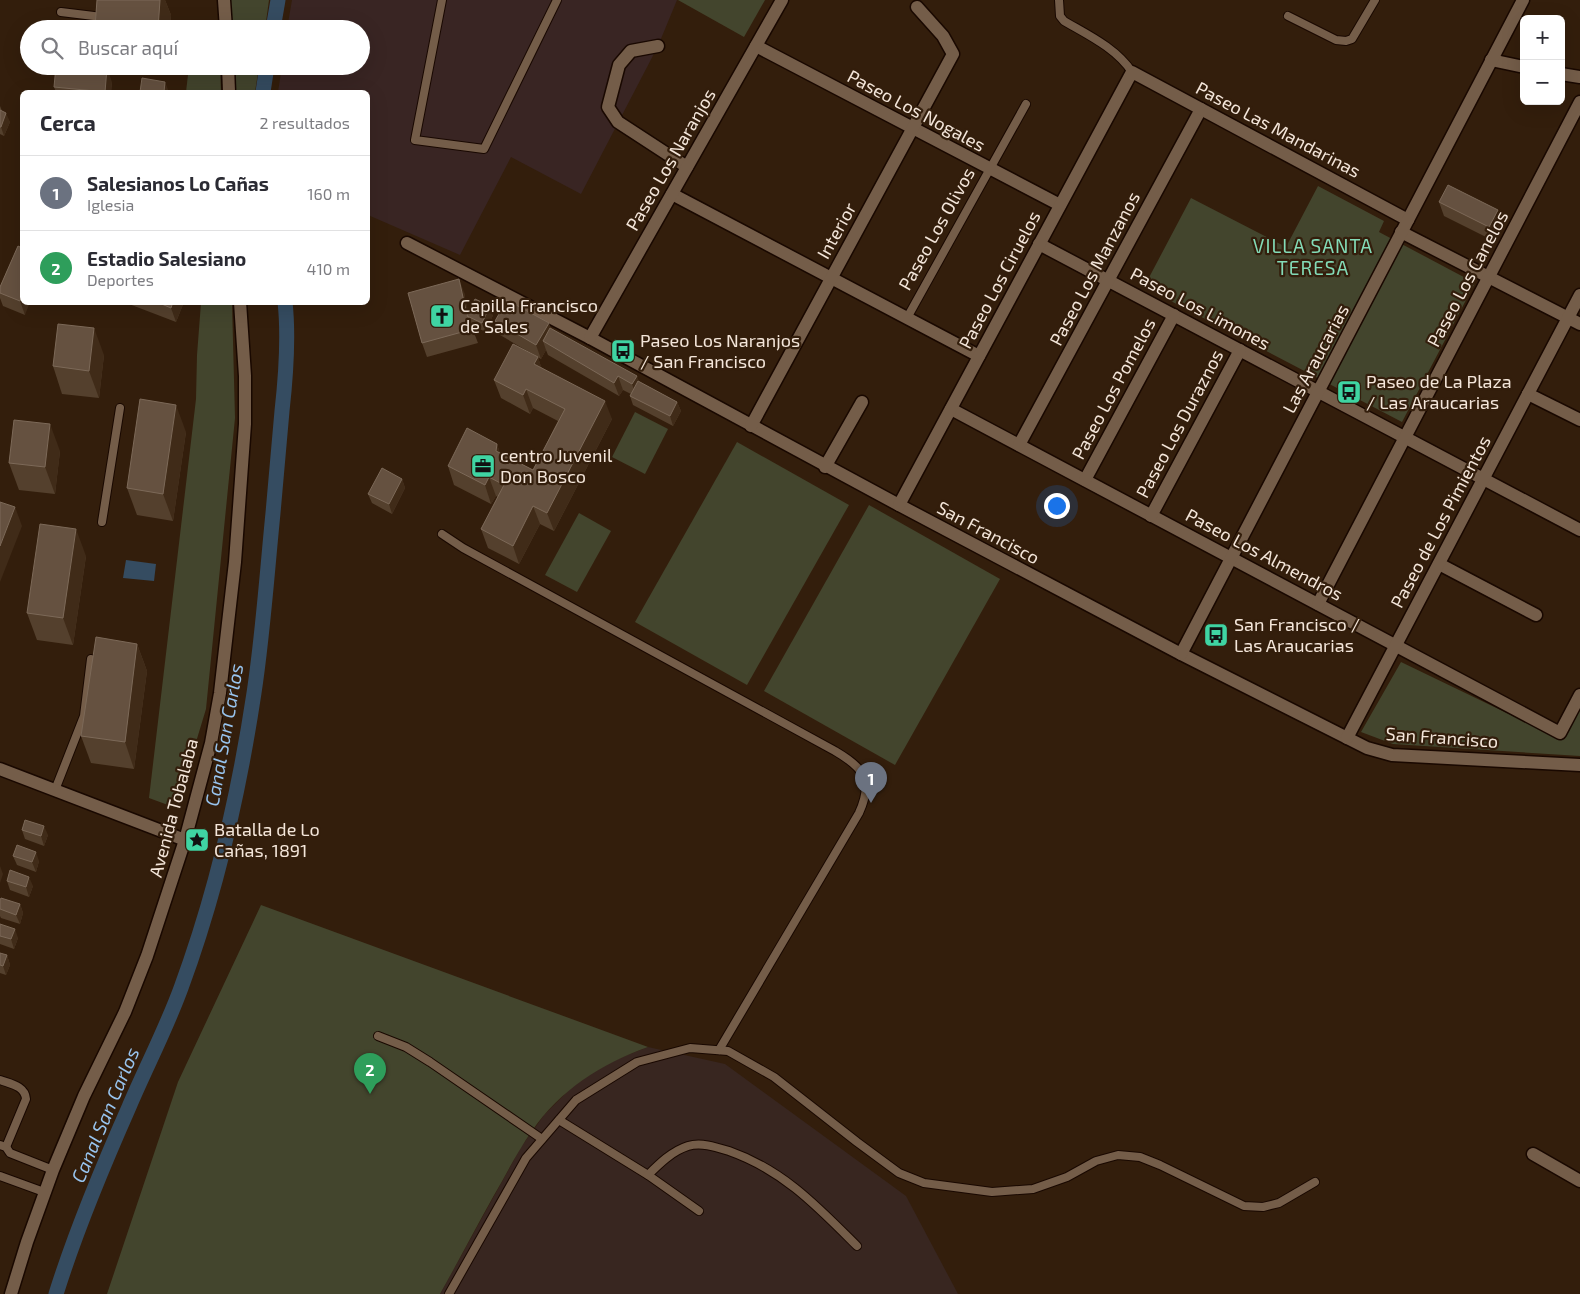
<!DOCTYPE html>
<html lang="es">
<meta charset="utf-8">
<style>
body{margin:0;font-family:"Exo 2",sans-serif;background:#f7f7f7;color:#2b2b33}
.controls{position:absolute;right:15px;top:15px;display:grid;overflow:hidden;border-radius:8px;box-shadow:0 5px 20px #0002}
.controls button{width:45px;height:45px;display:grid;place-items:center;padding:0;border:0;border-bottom:1px solid #e1e1e2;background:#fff;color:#2b2b33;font:25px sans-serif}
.you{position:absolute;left:1056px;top:505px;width:18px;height:18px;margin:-12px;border:4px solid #fff;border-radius:50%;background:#1a73e8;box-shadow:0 0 0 8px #1a73e833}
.badge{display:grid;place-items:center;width:32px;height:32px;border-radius:50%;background:#347765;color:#fff;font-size:16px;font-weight:700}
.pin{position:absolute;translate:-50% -41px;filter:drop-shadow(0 1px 2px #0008)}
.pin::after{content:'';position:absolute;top:26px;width:18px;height:15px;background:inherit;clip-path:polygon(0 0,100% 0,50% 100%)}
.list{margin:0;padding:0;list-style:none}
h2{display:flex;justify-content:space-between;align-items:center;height:65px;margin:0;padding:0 20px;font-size:21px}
h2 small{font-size:16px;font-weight:400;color:#7c7c81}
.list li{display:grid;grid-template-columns:32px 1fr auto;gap:15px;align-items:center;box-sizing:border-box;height:75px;padding:0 20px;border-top:1px solid #e1e1e2}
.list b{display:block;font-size:19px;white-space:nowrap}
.list p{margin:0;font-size:16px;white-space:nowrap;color:#7c7c81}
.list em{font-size:16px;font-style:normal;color:#7c7c81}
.icon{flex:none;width:28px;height:28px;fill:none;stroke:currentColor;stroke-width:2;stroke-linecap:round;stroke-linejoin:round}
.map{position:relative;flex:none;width:1580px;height:1294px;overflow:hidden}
.search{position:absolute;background:#fff;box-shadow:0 5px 20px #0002;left:20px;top:20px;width:350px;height:55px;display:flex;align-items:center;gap:12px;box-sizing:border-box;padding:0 18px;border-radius:28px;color:#7c7c81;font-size:19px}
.panel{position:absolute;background:#fff;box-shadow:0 5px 20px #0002;left:20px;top:90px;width:350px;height:215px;border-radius:8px}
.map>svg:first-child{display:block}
</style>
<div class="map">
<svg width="1580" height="1294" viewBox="0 0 1580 1294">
<rect width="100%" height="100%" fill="#331e0c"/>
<path fill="#392523" d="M292,0h385l-19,46 -77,148 -70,-37 -51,98 -92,-40v-123h-90l4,-26h79v-37h-74z"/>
<path fill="#382620" d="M648,1047l77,17 181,132 52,98h-518l81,-147 23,-32 28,-28 16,-11 19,-12 20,-9z"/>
<g fill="#43452d">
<path d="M230,0h39l-4,29h-33z"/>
<path d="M678,0h87l-21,37z"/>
<path d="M189,66h31l1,26h-35z"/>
<path d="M234,66h25l-4,26h-19z"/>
<path d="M1318,186l66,35 -5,11 96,51 -73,139 -258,-135 47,-89 95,49z"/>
<path d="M201,303h31l3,115 -29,291 -30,99 -27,-10 47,-399 1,-44z"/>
<path d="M635,412l33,17 -23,45 -33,-17z"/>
<path d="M737,442l112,63 -102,180 -112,-63z"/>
<path d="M869,505l131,74 -105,186 -131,-74z"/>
<path d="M579,513l32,18 -34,61 -32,-17z"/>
<path d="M1401,662l162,78 17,-32v48l-187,-12 -32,-12z"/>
<path d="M261,905l387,142c-47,17 -88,43 -116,84 -15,21 -26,44 -39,66 -18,32 -35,65 -53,97h-333l71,-212z"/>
</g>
<path fill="#354c61" d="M126,560l30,4 -2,17 -31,-3z"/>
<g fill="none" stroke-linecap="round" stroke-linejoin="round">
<g stroke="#354c61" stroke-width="15">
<path d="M273,29l5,-29"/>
<path d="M263,92l4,-26"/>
<path d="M56,1294c20,-64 46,-126 73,-187 17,-40 37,-78 52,-119 35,-95 58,-195 73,-295 9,-59 13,-120 19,-180 3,-34 6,-68 9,-102 4,-36 7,-73 3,-109"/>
</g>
<defs>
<g id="lane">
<path d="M442,0l-27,140 69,9 73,-149"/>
<path d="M1059,0l1,16 4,5c24,14 52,27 68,51"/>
<path d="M61,12l41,5v12"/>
<path d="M1288,16l48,24 10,1 6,-2 23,-39"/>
<path d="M907,318l119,-214"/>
<path d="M102,522l18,-114"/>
<path d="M442,534l21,14 372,203c29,17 39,29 24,62l-140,237"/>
<path d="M55,790l29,-74 7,-57"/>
<path d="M378,1036l28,11 24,15 112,77"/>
<path d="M0,1080c11,4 25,6 26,19l-20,48"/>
<path d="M559,1120l89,55 51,36"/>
<path d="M0,1145l6,2 4,6 43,17"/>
<path d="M648,1175c11,-11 24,-24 40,-29 13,-4 28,1 41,5 54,19 88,55 128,95"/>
<path d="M0,1176l44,16"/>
<path d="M449,1294l77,-136 50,-58 61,-38 53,-14 38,3 46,26 83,65 42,31 25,10 68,9 41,-3 34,-12 29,-16 22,-6 22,2 20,8 84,41 19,1 16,-4 36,-21"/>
</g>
<g id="street">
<path d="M658,46l-27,5 -12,14 -11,42 10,15 69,45"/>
<path d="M756,46l304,159"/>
<path d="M1491,60l33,7"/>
<path d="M1561,74l19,3"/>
<path d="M672,194l307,162"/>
<path d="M1401,232l179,92"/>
<path d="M407,243l183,95 309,167 282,149 186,94 25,7 188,10"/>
<path d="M1039,244l541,286"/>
<path d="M590,338l192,-338"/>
<path d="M1528,394l52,26"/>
<path d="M951,409l609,324 20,-38"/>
<path d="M751,426l202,-372 -10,-18 -26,-29"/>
<path d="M1019,445l182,-336"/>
<path d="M825,467l37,-65"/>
<path d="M1085,480l89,-165"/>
<path d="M899,505l233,-433 276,148"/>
<path d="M1151,516l89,-166"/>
<path d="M1439,564l97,51"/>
<path d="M1318,604l262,-502"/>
<path d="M1181,654l342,-654"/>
<path d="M1347,738l233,-443"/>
<path d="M1533,1154l47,27"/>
</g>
<g id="secondary">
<path d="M224,0l2,29"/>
<path d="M228,66l1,26"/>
<path d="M0,769l185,71"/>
<path d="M11,1294l16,-52 26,-72 31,-74 41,-84 22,-56 38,-116 26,-97 9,-50 15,-131 10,-138v-48l-5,-74"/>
</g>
</defs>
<use href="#lane" stroke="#190800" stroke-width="10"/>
<use href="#street" stroke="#190800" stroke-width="15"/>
<use href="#secondary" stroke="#190800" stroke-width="15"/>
<use href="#lane" stroke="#745d49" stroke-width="8"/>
<use href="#street" stroke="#745d49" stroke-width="12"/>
<use href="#secondary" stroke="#745d49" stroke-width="12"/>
</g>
<g fill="#54402d">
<path d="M97,0h68l6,15 -1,14h-74l-1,-2z"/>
<path d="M112,82l-1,10h-55l-2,-5z"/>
<path d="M0,106l2,5 8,11 -6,14 -4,-2z"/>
<path d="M1439,202l64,22 -9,17 -50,-25z"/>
<path d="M18,246l7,69 -22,-9 -3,-8v-11z"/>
<path d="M464,292l4,22 25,1 -7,17 -15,-7 7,18 -51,14 -5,-14z"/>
<path d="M129,302h55l-8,20 -47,-18z"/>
<path d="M495,321l55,7 88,53 39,21 4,9 -8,15 -40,-21 -3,-9 1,-2 -8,-4 -4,6 -71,-41 -2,-5 -5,9 -41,-24z"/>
<path d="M104,355l-5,43 -37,-4 -9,-28z"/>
<path d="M538,357l3,10 71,52 -58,112 -14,-7 -21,40 -31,-16 -7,-19 17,-32 -2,-1 -5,8 -37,-19 -6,-19 49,-22 3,10 33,16 25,-49 -25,-13 -3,6 -29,-16 -7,-18z"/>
<path d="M186,432l-13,89 -36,-6 -10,-27z"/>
<path d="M60,451l-5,43 -36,-4 -10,-27z"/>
<path d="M402,479l3,9 -13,26 -20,-11 -4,-9z"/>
<path d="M86,556l-13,89 -36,-5 -10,-27z"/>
<path d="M137,644l10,27 -13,98 -43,-6 -10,-27z"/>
<path d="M22,830l26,5 -4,11 -19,-7z"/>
<path d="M13,856l26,5 -3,11 -19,-7z"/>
<path d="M7,881l26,5 -4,11 -19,-7z"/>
<path d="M0,900l20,4 3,9 -3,11 -19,-6 -1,-2z"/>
<path d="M0,924l18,14 -4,11 -14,-5z"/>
<path d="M0,953l7,2 3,10 -4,10 -6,-2z"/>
</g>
<g fill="#402b18">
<path d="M160,0h5l6,15 -1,14h-12z"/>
<path d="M107,68l5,14 -1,10h-6z"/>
<path d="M165,82l4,10h-5z"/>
<path d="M6,113l4,9 -6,14 -3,-9z"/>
<path d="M1498,210l5,14 -9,17 -5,-14z"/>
<path d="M459,279l5,13 5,24h-2l-1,-5z"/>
<path d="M22,295v7h8l-5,13 -5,-14z"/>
<path d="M173,302h11l-8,20 -5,-14z"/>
<path d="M490,306l3,9 -7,17 -4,-9z"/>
<path d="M549,323l5,14 -11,4 3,9 -5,9 -5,-14z"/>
<path d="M94,328l10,27 -5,43 -10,-27z"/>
<path d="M538,357l6,19 -10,-12z"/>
<path d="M618,376l5,14 -4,6 -5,-13z"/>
<path d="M637,376l5,14 -5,8 -5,-14z"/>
<path d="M526,389l7,19 -3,6 -7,-19z"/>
<path d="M605,401l7,18 -58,112 -7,-18z"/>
<path d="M677,402l4,9 -8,15 -3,-10z"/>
<path d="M176,405l10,27 -13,89 -10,-27z"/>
<path d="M50,424l10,27 -5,43 -10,-27z"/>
<path d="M497,444l6,18 -7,-11z"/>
<path d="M489,477l7,19 -5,8 -6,-19z"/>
<path d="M402,479l3,9 -13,26 -3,-10z"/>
<path d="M533,506l7,18 -21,40 -6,-18z"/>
<path d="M15,507l7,19 -22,56v-36z"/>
<path d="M76,529l10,27 -13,89 -10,-27z"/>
<path d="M137,644l10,27 -13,98 -9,-27z"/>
<path d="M44,826l4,9 -4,11 -3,-10z"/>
<path d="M36,852l3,9 -3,11 -4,-10z"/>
<path d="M0,866l3,8 -3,9z"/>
<path d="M29,877l4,9 -4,11 -3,-10z"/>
<path d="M20,904l3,9 -3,11 -4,-9z"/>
<path d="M15,929l3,9 -4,11 -3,-10z"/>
<path d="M7,955l3,10 -4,10 -3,-9z"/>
</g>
<g fill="#655140" stroke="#7c6958">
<path d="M97,0h63l-2,29h-36l-27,-2z"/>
<path d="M56,66h33l18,2 -2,24 -51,-5z"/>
<path d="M142,78l23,4 -1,10h-24z"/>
<path d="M0,110l6,3 -5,14h-1z"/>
<path d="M1448,185l50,25 -9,17 -50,-25z"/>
<path d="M18,246l4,2v47l-2,6 -20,-8v-6z"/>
<path d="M459,279l7,32 7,18 -51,14 -14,-50z"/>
<path d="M475,299l15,7 -8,17 -15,-7z"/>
<path d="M507,300l42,23 -13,22 -41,-24z"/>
<path d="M157,302h16l-2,6z"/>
<path d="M58,324l36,4 -5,43 -36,-5z"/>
<path d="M550,328l87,48 -5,8 -14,-8 -4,7 -71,-42z"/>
<path d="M513,344l25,13 -4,7 71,37 -58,112 -14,-7 -20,40 -32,-17 23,-44 -15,-8 -4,8 -37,-19 19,-38 30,16 -1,7 37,19 32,-61 -39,-20 -3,6 -29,-15z"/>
<path d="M638,381l39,21 -7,14 -40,-20z"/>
<path d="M140,399l36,6 -13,89 -36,-6z"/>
<path d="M14,420l36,4 -5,43 -36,-4z"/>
<path d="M382,468l20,11 -13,25 -21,-10z"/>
<path d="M0,502l15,5 -15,39z"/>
<path d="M40,524l36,5 -13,89 -36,-5z"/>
<path d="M96,637l41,7 -12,98 -44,-6z"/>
<path d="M25,820l19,6 -3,10 -19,-6z"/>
<path d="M17,845l19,7 -4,10 -19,-6z"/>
<path d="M10,870l19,7 -3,10 -19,-6z"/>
<path d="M1,898l19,6 -4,11 -16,-6v-9z"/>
<path d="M0,924l15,5 -4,10 -11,-3z"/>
<path d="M0,953l7,2 -4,11 -3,-1z"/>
</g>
<defs>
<symbol id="church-square" viewBox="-11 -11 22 22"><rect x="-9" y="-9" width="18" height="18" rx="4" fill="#3fd4a2" stroke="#331e0c"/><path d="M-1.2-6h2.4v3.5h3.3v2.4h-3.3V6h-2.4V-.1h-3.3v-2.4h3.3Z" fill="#111"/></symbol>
<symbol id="bus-square" viewBox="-11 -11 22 22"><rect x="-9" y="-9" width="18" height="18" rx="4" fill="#3fd4a2" stroke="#331e0c"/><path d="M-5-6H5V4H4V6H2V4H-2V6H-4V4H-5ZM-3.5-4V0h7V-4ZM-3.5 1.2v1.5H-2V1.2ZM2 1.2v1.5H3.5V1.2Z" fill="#111"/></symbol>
<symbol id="office-square" viewBox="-11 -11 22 22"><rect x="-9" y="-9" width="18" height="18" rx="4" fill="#3fd4a2" stroke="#331e0c"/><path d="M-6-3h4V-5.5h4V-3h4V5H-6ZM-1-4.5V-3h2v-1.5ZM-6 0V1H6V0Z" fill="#111"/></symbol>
<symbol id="sight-square" viewBox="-11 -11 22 22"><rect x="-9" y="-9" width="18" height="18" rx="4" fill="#3fd4a2" stroke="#331e0c"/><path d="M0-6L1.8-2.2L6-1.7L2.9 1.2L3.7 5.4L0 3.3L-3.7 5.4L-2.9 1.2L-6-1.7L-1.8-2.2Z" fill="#111"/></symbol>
</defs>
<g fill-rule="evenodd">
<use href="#church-square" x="428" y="302" width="28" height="28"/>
<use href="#bus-square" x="609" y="337" width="28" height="28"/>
<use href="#bus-square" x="1335" y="378" width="28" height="28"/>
<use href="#office-square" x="469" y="452" width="28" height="28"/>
<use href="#bus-square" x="1202" y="621" width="28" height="28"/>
<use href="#sight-square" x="183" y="826" width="28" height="28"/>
</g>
<g text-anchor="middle" stroke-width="4.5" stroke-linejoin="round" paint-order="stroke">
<g font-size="18" fill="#f4e6da" stroke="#331e0c">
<text transform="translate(916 111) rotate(28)" y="6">Paseo Los Nogales</text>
<text transform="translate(1278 130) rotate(28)" y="6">Paseo Las Mandarinas</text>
<text transform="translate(671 160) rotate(-60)" y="6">Paseo Los Naranjos</text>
<text transform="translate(937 229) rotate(-61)" y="6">Paseo Los Olivos</text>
<text transform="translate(837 231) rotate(-61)" y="6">Interior</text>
<text transform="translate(1095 269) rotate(-62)" y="6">Paseo Los Manzanos</text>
<text transform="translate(1468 279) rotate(-62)" y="6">Paseo Los Canelos</text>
<text transform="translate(1000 280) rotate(-62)" y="6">Paseo Los Ciruelos</text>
<text transform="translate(1200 309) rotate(28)" y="6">Paseo Los Limones</text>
<text transform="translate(1316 359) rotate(-62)" y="6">Las Araucarias</text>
<text transform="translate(1114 389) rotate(-62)" y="6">Paseo Los Pomelos</text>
<text transform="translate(1180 424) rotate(-62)" y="6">Paseo Los Duraznos</text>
<text transform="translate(1441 522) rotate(-62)" y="6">Paseo de Los Pimientos</text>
<text transform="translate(988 533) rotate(28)" y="6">San Francisco</text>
<text transform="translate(1264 555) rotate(28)" y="6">Paseo Los Almendros</text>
<text transform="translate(1442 738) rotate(4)" y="6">San Francisco</text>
<text transform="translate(174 808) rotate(-75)" y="6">Avenida Tobalaba</text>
</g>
<g font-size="18" fill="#f4e6da" stroke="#331e0c" text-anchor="start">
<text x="460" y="312">Capilla Francisco<tspan x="460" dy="21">de Sales</tspan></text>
<text x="640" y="347">Paseo Los Naranjos<tspan x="640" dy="21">/ San Francisco</tspan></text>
<text x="1366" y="388">Paseo de La Plaza<tspan x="1366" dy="21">/ Las Araucarias</tspan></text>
<text x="500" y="462">centro Juvenil<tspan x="500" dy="21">Don Bosco</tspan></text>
<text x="1234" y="631">San Francisco /<tspan x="1234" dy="21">Las Araucarias</tspan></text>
<text x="214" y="836">Batalla de Lo<tspan x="214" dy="21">Cañas, 1891</tspan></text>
</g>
<g font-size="19" letter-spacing="1" fill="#83dbb7" stroke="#331e0c">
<text x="1313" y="253">VILLA SANTA<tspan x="1313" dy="22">TERESA</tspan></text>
</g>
<g font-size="19" font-style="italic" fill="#98c4ee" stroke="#331e0c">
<text transform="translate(224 735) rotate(-80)" y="7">Canal San Carlos</text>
<text transform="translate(105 1115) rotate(-67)" y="7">Canal San Carlos</text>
</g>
</g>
</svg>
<div class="controls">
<button>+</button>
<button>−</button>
</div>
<div class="you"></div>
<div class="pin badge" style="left:871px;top:803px;background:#6b7280">1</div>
<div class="pin badge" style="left:370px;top:1094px;background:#2e9e5b">2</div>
<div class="search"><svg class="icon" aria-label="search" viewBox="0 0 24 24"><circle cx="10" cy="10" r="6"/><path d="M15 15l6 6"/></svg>Buscar aquí</div>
<section class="panel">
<h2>Cerca<small>2 resultados</small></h2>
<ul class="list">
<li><span class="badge" style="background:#6b7280">1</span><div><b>Salesianos Lo Cañas</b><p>Iglesia</p></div><em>160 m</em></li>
<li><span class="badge" style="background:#2e9e5b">2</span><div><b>Estadio Salesiano</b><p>Deportes</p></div><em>410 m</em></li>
</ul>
</section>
</div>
